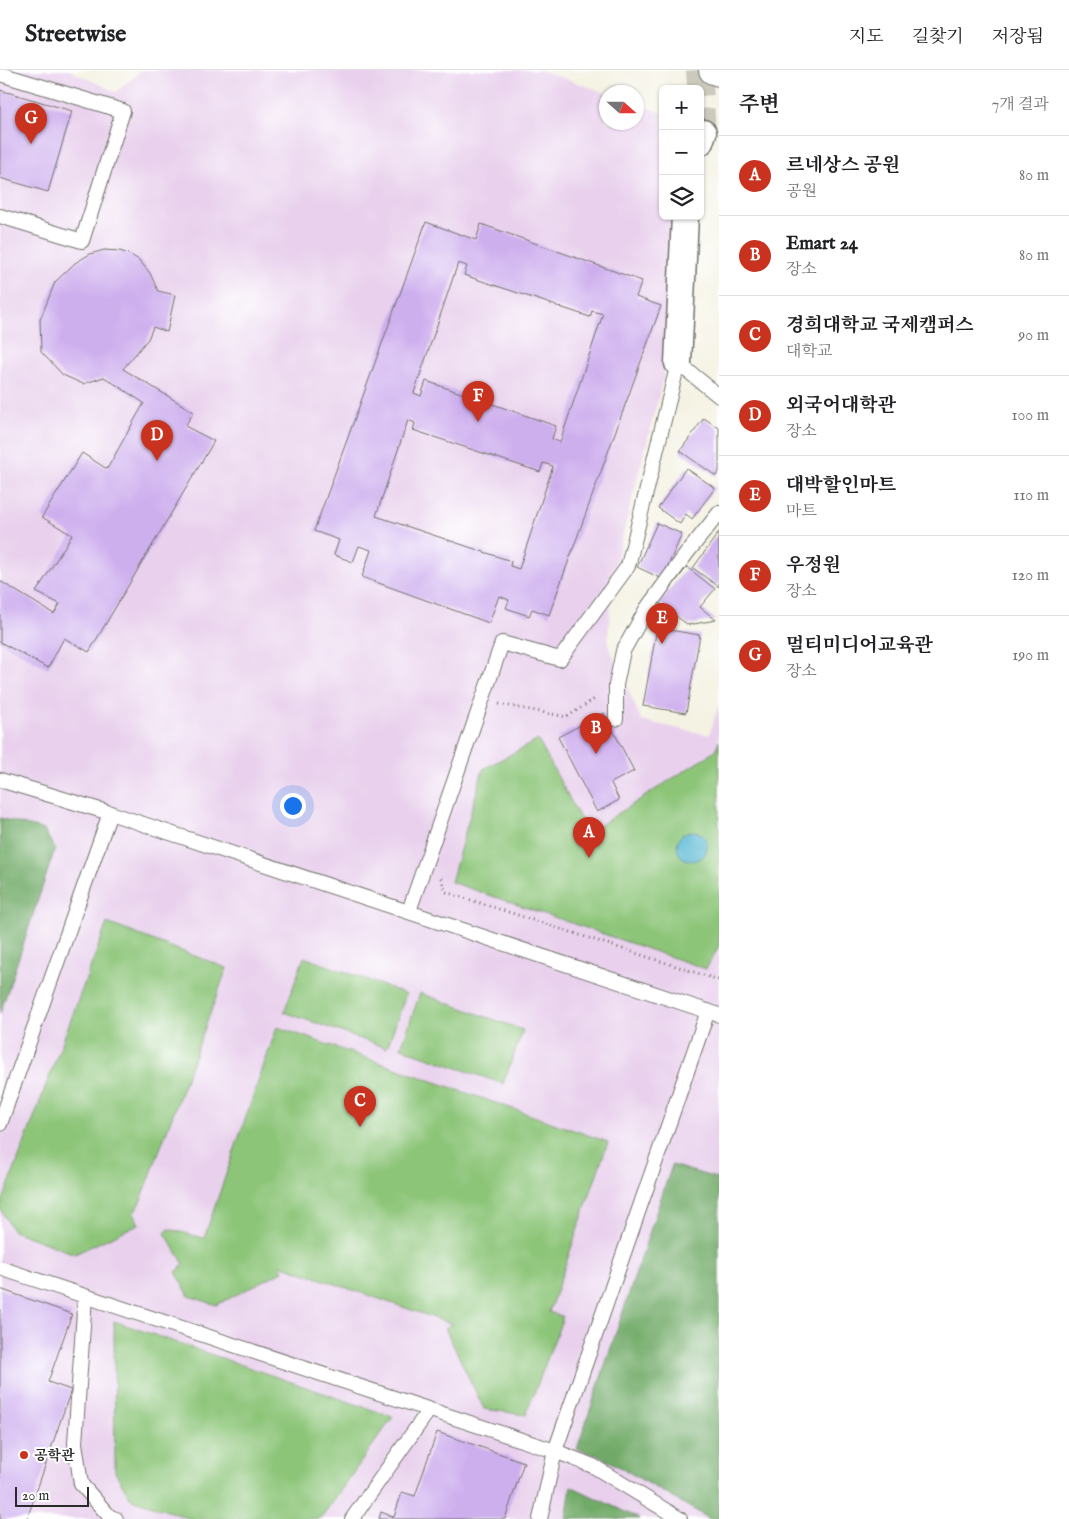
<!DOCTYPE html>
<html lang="ko">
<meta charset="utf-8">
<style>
body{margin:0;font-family:"IM FELL English","Noto Serif KR",serif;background:#f6f6f6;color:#202124}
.controls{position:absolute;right:15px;top:15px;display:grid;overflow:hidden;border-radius:8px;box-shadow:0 1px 4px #0004}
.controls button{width:45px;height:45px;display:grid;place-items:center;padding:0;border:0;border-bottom:1px solid #e0e0e0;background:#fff;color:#202124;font:25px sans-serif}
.compass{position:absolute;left:599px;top:15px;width:45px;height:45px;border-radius:50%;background:#fff;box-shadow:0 1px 4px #0004;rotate:111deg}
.scale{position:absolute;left:15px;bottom:12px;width:74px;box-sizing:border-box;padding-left:5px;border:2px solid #2b2b2b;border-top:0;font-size:14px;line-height:18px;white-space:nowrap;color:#2b2b2b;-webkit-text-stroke:4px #fff;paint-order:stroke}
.you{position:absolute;left:292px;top:735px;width:18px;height:18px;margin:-12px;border:4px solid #fff;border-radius:50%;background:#1a73e8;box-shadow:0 0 0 8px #1a73e833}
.badge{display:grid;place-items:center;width:32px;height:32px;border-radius:50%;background:#c8321e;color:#fff;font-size:16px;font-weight:700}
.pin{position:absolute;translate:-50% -41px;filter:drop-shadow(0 1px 2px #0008)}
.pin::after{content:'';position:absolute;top:26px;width:18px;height:15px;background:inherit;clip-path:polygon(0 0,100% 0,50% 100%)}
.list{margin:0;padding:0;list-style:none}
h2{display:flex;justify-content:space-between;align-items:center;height:65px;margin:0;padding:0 20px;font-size:21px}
h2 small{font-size:16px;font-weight:400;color:#757577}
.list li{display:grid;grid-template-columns:32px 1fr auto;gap:15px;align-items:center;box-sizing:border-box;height:80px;padding:0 20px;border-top:1px solid #e0e0e0}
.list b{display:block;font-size:19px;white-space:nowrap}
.list p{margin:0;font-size:16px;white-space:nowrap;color:#757577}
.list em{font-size:16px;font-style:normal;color:#757577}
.icon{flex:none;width:28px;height:28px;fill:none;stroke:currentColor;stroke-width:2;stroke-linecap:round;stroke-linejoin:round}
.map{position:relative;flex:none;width:719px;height:1449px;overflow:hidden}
header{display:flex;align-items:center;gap:30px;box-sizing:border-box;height:70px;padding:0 25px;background:#fff;border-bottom:1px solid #e0e0e0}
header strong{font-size:24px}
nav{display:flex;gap:28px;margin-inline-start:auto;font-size:18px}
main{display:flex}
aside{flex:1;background:#fff}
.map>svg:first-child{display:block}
</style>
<header>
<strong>Streetwise</strong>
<nav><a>지도</a><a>길찾기</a><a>저장됨</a></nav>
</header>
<main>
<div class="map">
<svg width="719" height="1449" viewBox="0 0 719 1449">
<rect width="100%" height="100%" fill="#fff"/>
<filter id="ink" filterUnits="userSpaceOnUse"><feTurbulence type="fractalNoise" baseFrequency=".02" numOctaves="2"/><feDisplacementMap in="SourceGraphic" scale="10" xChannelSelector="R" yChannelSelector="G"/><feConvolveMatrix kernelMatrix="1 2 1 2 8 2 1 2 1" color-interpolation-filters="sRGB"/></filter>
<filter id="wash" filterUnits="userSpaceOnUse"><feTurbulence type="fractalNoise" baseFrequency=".0096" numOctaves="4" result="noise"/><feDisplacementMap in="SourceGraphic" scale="20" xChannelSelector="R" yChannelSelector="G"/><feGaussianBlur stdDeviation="1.12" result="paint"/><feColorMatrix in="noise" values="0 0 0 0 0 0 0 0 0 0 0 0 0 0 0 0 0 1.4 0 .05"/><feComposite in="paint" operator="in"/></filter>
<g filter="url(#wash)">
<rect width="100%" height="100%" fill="#f4f2e2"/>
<path fill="#e9d1ed" d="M0,0h69l47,22 26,-22h398l66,23v29h30l1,-18 26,9v103h18l-17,159 -52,202 -4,68 34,76 67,14 10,-30v814h-719z"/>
<g fill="#8cc578" stroke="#5c7852">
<path d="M538,670l50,93 127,-82 4,-10v205l-13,23 -255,-87 32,-113z"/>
<path d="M107,853l120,45 -85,230 -8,15 5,11 -64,30 -62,-23 -13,-23z"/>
<path d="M304,887l102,37 -19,54 -103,-36z"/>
<path d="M420,923l103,37 -20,54 -102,-36z"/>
<path d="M277,957l331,115 -59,170 14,5 -37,98 -42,-6 -39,-81 7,-4 -172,-59 3,6 -67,34 -27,-9 -13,-24 8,-8 -19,-31 4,-4 35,9z"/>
<path d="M114,1251l279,96 -70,98 -5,4h-127l-60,-20 -16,-27z"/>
</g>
<g fill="#71aa68" stroke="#4e6a4a">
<path d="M0,748l44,12 11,19 -55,165z"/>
<path d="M672,1095l47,14v340h-9l-108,-62 -25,-8z"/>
<path d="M571,1416l69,33h-74z"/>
</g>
<circle fill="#55b7d3" stroke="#40717f" cx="692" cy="776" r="15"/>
<g id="blocks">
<g fill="#ceafee" fill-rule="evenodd">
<path d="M0,20l72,21 -24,81 -48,-14z"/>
<path d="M426,152l50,18 5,-16 161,57 -6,16 25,9 -112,309 -17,-6 -3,7 -23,-8 3,-8 -10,-4 -10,27 -127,-46 9,-27 -12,-4 -6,16 -19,-7 5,-15 -25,-9zM458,193l9,3 -3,9 126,42 2,-6 11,3 -43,128 -8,-3 4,-13 -130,-45 -5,15 -7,-3zM408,350l7,3 -2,7 127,42 3,-9 10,3 -34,103 -9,-3 1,-5 -135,-45z"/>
<path d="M104,180l16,1 11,4 8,5 11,13 8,18 17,4 -8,37 -14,-5 -5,12 -25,30 71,43 -9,14 29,15 -125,211 -25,-14 -16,30 -48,-26v-61l54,33 6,-10 -24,-12 36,-57 -30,-18 40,-64 25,16 37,-66 -40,-26 -21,7 -20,-9 -22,-23 -1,-32 15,-38 20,-19 15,-9z"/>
<path d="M704,348l15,10v44l-3,4 -36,-25z"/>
<path d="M686,398l29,20 -23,31 -6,-5 -6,10 -22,-16z"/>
<path d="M657,453l25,11 -20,45 -25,-12z"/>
<path d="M719,462v55l-26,-19z"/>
<path d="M687,497l28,22 -15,18 16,13 -28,5 -29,-22z"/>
<path d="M657,558l43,7 -14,78 -43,-7z"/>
<path d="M604,643l30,58 -23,12 8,17 -22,12 -39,-75z"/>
<path d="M0,1219l72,25 -24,68 23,8 -44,129h-27z"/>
<path d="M437,1362l87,30 -19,57h-126l2,-7 13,5 8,-25 13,4z"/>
</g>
</g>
</g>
<g filter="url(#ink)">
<use href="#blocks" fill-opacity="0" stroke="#71716b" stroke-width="1"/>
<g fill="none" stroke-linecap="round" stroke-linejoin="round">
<path stroke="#cccabd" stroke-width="26" stroke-dasharray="26 13" stroke-linecap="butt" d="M699,0l4,63"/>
<defs>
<g id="service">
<path d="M0,4l123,37 -41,130 -82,-25"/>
<path d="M616,649v-34l7,-34 24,-43 40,-55 32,-40"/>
<path d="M0,710l110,33 609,202"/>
<path d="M409,841l93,-268 58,16 68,-93 50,-203 41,33"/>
<path d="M0,1054l110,-311"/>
<path d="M0,1198l555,183 153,-440"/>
<path d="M85,1227l-10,146 6,41 29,33 6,2"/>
<path d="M352,1449l77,-109"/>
<path d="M540,1449l15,-68 38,15 87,53"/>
</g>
<g id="minor">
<path d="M700,72l3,-9"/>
<path d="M678,293l7,-147"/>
</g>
<path id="tertiary" d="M713,0l6,2"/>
</defs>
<use href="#service" stroke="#71716b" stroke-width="16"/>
<use href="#minor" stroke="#71716b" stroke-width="29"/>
<use href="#tertiary" stroke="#71716b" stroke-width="30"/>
<g stroke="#71716b" stroke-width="3" stroke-dasharray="1 4" stroke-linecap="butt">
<path d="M499,634l68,13 29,-19"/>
<path d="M441,808l5,14 273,88"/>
</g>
<use href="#service" stroke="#fff" stroke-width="14"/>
<use href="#minor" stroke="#fff" stroke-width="26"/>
<use href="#tertiary" stroke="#fff" stroke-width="28"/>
</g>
</g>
<circle fill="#c8321e" stroke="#fff" stroke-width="2" cx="24" cy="1385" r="5"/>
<g text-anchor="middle" stroke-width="4" stroke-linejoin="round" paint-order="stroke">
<g font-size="14" font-weight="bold" fill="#2b2b2b" stroke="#fff" text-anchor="start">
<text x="34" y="1390">공학관</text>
</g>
</g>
</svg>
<div class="controls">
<button>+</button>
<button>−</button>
<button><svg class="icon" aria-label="layers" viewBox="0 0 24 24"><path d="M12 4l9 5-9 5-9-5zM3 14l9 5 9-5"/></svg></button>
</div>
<svg class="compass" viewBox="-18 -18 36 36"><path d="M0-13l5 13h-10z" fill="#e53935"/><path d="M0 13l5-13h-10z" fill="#757577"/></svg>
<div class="scale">20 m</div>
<div class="you"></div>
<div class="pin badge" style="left:589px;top:788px">A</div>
<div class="pin badge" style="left:596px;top:684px">B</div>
<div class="pin badge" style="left:360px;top:1057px">C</div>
<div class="pin badge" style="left:157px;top:391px">D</div>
<div class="pin badge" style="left:662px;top:574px">E</div>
<div class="pin badge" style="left:478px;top:352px">F</div>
<div class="pin badge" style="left:31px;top:74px">G</div>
</div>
<aside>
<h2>주변<small>7개 결과</small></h2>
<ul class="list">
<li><span class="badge">A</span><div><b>르네상스 공원</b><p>공원</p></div><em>80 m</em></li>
<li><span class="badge">B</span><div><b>Emart 24</b><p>장소</p></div><em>80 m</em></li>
<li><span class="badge">C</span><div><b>경희대학교 국제캠퍼스</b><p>대학교</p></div><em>90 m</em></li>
<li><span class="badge">D</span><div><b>외국어대학관</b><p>장소</p></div><em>100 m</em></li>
<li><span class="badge">E</span><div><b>대박할인마트</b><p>마트</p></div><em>110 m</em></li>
<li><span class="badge">F</span><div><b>우정원</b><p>장소</p></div><em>120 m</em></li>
<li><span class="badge">G</span><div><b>멀티미디어교육관</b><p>장소</p></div><em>190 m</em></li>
</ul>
</aside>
</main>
